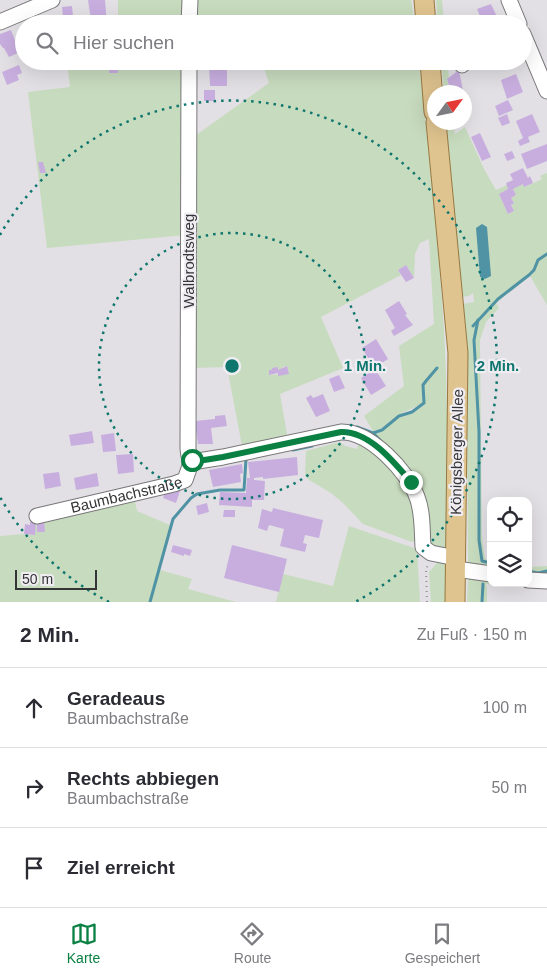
<!DOCTYPE html>
<html lang="de">
<meta charset="utf-8">
<style>
body{margin:0;font-family:Arial,sans-serif;background:#f7f7f7;color:#2b2b33}
.controls{position:absolute;right:15px;bottom:15px;display:grid;overflow:hidden;border-radius:10px;box-shadow:0 5px 20px #0002}
.controls button{width:45px;height:45px;display:grid;place-items:center;padding:0;border:0;border-bottom:1px solid #e1e1e2;background:#fff;color:#2b2b33;font:25px sans-serif}
.compass{position:absolute;left:427px;top:85px;width:45px;height:45px;border-radius:50%;background:#fff;box-shadow:0 5px 20px #0002;rotate:57deg}
.scale{position:absolute;left:15px;bottom:12px;width:82px;box-sizing:border-box;padding-left:5px;border:2px solid #353436;border-top:0;font-size:14px;line-height:18px;white-space:nowrap;color:#353436;-webkit-text-stroke:4px #efedf2;paint-order:stroke}
.stop{position:absolute;width:15px;height:15px;margin:-11px;border:4px solid #0b8043;border-radius:50%;background:#fff}
.stop.end{background:#0b8043;border-color:#fff;box-shadow:0 1px 5px #0008}
.list{margin:0;padding:0;list-style:none}
h2{display:flex;justify-content:space-between;align-items:center;height:65px;margin:0;padding:0 20px;font-size:21px}
h2 small{font-size:16px;font-weight:400;color:#7c7c81}
.list li{display:grid;grid-template-columns:32px 1fr auto;gap:15px;align-items:center;box-sizing:border-box;height:80px;padding:0 20px;border-top:1px solid #e1e1e2}
.list b{display:block;font-size:19px;white-space:nowrap}
.list p{margin:0;font-size:16px;white-space:nowrap;color:#7c7c81}
.list em{font-size:16px;font-style:normal;color:#7c7c81}
.icon{flex:none;width:28px;height:28px;fill:none;stroke:currentColor;stroke-width:2;stroke-linecap:round;stroke-linejoin:round}
.map{position:relative;flex:none;width:547px;height:602px;overflow:hidden}
.search{position:absolute;background:#fff;box-shadow:0 5px 20px #0002;left:15px;right:15px;top:15px;height:55px;display:flex;align-items:center;gap:12px;box-sizing:border-box;padding:0 18px;border-radius:28px;color:#7c7c81;font-size:19px}
.sheet{height:305px;background:#fff}
nav{display:flex;justify-content:space-around;align-items:center;box-sizing:border-box;height:70px;border-top:1px solid #e1e1e2;background:#fff;font-size:14px;color:#7c7c81}
nav a{display:grid;justify-items:center;gap:2px}
nav .on{color:#0b8043}
.map>svg:first-child{display:block}
</style>
<div class="map">
<svg width="547" height="602" viewBox="0 0 547 602">
<rect width="100%" height="100%" fill="#e2e0e4"/>
<g fill="#c7dbbe" fill-rule="evenodd">
<rect x="118" y="0" width="69" height="24"/>
<path d="M192,0h219l4,24h-223z"/>
<path d="M436,0h6l2,24h-6z"/>
<path d="M67,61h35v6l7,-1 1,7h7l1,-12h69l-1,174 -139,13 -19,-156 42,-5z"/>
<path d="M264,61h155c10,89 19,178 25,268 4,73 4,146 4,219 -7,3 -14,-1 -19,-6l-5,-45 -10,-22 -39,-41c12,-3 16,-12 26,-17 12,-5 14,-4 24,-13l-2,-1c-8,5 -19,8 -26,13 -9,6 -13,13 -24,15l-9,-15 40,-30 -5,-40 35,-22 -5,-85 -9,4 -5,11 -1,24 -8,-13 -8,5 3,5 -80,42 22,51 -63,26 8,46 -45,11 -16,-84 -37,1 2,-230 77,-55 -4,-12zM287,366l2,8 -20,1v-4l9,-3v2l5,-1 -1,-2z"/>
<path d="M441,61h6l2,16 -2,2 3,13h-6z"/>
<path d="M446,123h7l2,11 10,-7 19,42 12,21 11,-5 1,4 -9,5 9,20 6,-3 -3,-6 3,-2 -3,-5 5,-3 -3,-6 10,-5 2,3 17,-8 -2,-3 7,-3v132l-17,-29 -34,27 3,5 -13,14 -6,18 2,196 3,23 6,1v10l-19,-5 -4,-3 -1,-149 -5,-109 12,-2 -1,-9 -4,3 -7,1z"/>
<path d="M359,440c16,7 50,43 54,61 3,12 2,27 3,39l-4,2 -49,-18 -20,-21 -12,-10 -22,-13 -4,-4 1,-25 34,-9 5,4 12,3z"/>
<path d="M134,497l3,14 35,15 -12,44 32,9 -4,10 48,13h-236v-66l24,-2 10,1 2,-15z"/>
<path d="M349,526l68,23 3,53h-144l7,-28 50,12z"/>
<path d="M437,563l11,1 -1,38h-16l-2,-30z"/>
<path d="M547,566v11h-19v-10z"/>
<path d="M471,577l20,1v5l56,1v5l-62,-5 2,3v15h-20l1,-22z"/>
</g>
<path fill="#5093a4" d="M482,224l5,3 4,49 -6,3 -5,-2 -4,-49z"/>
<g fill="none" stroke-linecap="round" stroke-linejoin="round">
<g stroke="#5093a4" stroke-width="3">
<path d="M478,320l-4,20 5,92v108l3,21 9,2"/>
<path d="M473,326l25,-27 31,-24 5,-5 4,-10 9,-6"/>
<path d="M357,427l16,6 9,-3 17,-14 13,-4 12,-9 -1,-18 3,-4 11,-13"/>
<path d="M373,433l7,7"/>
<path d="M293,450l19,-4"/>
<path d="M528,571l10,2 9,-2"/>
<path d="M150,602l23,-83 18,-21 6,-4 23,-4h24l2,-31 2,-1"/>
<path d="M482,602l1,-18"/>
</g>
</g>
<g fill="#c8aedf">
<path d="M88,0h17l2,24h-21l-1,-2 6,-2z"/>
<path d="M491,4l8,17 -7,3h-30l18,-8 -3,-7z"/>
<path d="M72,6l1,10 -10,1 -1,-10z"/>
<path d="M54,17l1,7h-21l7,-2v-4z"/>
<path d="M11,30l7,18 -2,1 2,4 -9,4 -5,-9h-1l-3,-4v-10z"/>
<path d="M21,35h3v16h-2z"/>
<path d="M102,61h15l1,12h-9v-7l-7,1z"/>
<path d="M480,61h28l-25,9z"/>
<path d="M209,64h18v22h-17z"/>
<path d="M19,65l3,8 -5,2 2,5 -12,5 -5,-13z"/>
<path d="M459,70l4,21 -12,1 -4,-13z"/>
<path d="M516,74l7,18 -16,7 -6,-19z"/>
<rect x="204" y="90" width="11" height="11"/>
<path d="M508,100l5,10 -14,6 -4,-10z"/>
<path d="M507,114l3,9 -8,3 -4,-8z"/>
<path d="M532,114l8,18 -12,5 2,5 -10,4 -2,-5 5,-3 -7,-17z"/>
<path d="M480,133l11,24 -9,4 -11,-24z"/>
<path d="M547,144v17l-20,8 -6,-15z"/>
<path d="M512,151l3,7 -8,3 -3,-7z"/>
<path d="M38,162h5l3,11h-6z"/>
<path d="M523,168l5,10 2,-2 3,7 -9,4 -1,-3 -10,5 3,6 -5,3 3,5 -3,2 3,6 -6,3 -9,-20 9,-5 -2,-6 7,-3 -3,-6z"/>
<path d="M406,265l8,13 -8,4 -8,-12z"/>
<path d="M399,301l8,13 -2,1 8,10 -19,11 -3,-5 4,-3 -10,-18z"/>
<path d="M376,339l12,20 -14,9 -12,-20z"/>
<path d="M287,366l2,8 -11,2v-3l-9,2v-5h3v-2l6,-1v3z"/>
<path d="M375,369l11,17 -15,9 -10,-17z"/>
<path d="M339,375l6,13 -11,4 -5,-13z"/>
<path d="M323,394l7,17 -14,6 -10,-19 5,-3 2,3z"/>
<path d="M225,415l2,11 -16,2 2,16h-15l-3,-23 20,-2v-3z"/>
<path d="M92,431l2,12 -23,3 -2,-11z"/>
<path d="M114,433l2,18 -13,1 -2,-17z"/>
<path d="M133,454l1,18 -16,2 -2,-19z"/>
<path d="M297,457l1,18 -35,4v-2l-9,1v2l11,1 -1,19h-12v7l-33,-2 1,-13 26,1 1,-15h3l-2,-16z"/>
<path d="M242,464l1,9 -3,1 1,8 -28,5 -4,-17z"/>
<path d="M59,472l2,14 -16,3 -2,-15z"/>
<path d="M97,473l2,13 -23,4 -2,-12z"/>
<path d="M166,490l8,3 3,-3 3,1 -4,12 -13,-5z"/>
<path d="M207,503l2,9 -11,3 -2,-9z"/>
<path d="M273,508l50,12 -4,18 -14,-3 -2,8 4,1 -2,8 -25,-6 4,-17 -15,-4 -2,6 -9,-3 4,-19 10,3z"/>
<path d="M224,510h11v7h-12z"/>
<path d="M37,521h7l1,11h-8z"/>
<path d="M30,522h6l-1,13 -11,-1 1,-10 5,1z"/>
<path d="M173,545l19,5 -2,6 -6,-2v2l-13,-4z"/>
<path d="M232,545l55,14 -8,33 -55,-14z"/>
</g>
<g fill="none" stroke-linecap="round" stroke-linejoin="round">
<defs>
<g id="minor">
<path d="M509,0l10,24"/>
<path d="M0,22l52,-22"/>
<path d="M189,24l1,-24"/>
<path d="M523,34l24,57"/>
<path d="M189,61l-1,388 1,7 3,4"/>
<path d="M462,65l4,-4"/>
<path id="s1" d="M37,516l137,-32 11,-4 7,-20 6,1 25,-4 118,-25c29,-1 67,40 76,65 6,15 5,34 6,50l8,6 25,5"/>
<path d="M456,569l35,5"/>
<path d="M528,580l19,1"/>
</g>
<g id="major">
<path d="M424,0l2,24"/>
<path d="M430,61l4,51"/>
<path d="M436,122l22,231 -3,249"/>
</g>
</defs>
<use href="#minor" stroke="#79777a" stroke-width="17"/>
<use href="#major" stroke="#977840" stroke-width="21"/>
<path stroke="#939194" stroke-width="2" stroke-dasharray="1 4" stroke-linecap="butt" d="M427,602l-1,-33 2,-4"/>
<use href="#minor" stroke="#fff" stroke-width="15"/>
<use href="#major" stroke="#e0c48f" stroke-width="19"/>
</g>
<g fill="none" stroke-linecap="round" stroke-linejoin="round">
<path stroke="#0b8043" stroke-width="6" d="M192,460l6,1 25,-4 118,-25c28,-1 53,30 70,50"/>
</g>
<g fill="none" stroke="#0f766e" stroke-width="2.5" stroke-dasharray="2.5 5">
<circle cx="232" cy="366" r="133"/>
<path d="M109 602A266 266 0 0 1 0 497M0 235A266 266 0 1 1 355 602"/>
</g>
<g text-anchor="middle" stroke-width="4.5" stroke-linejoin="round" paint-order="stroke">
<g font-size="15" fill="#353436" stroke="#efedf2">
<text transform="translate(189 261) rotate(-90)" y="5">Walbrodtsweg</text>
<text transform="translate(457 452) rotate(-89)" y="5">Königsberger Allee</text>
<text dy="5" stroke="none"><textPath href="#s1" startOffset="92">Baumbachstraße</textPath></text>
</g>
</g>
<circle cx="232" cy="366" r="8" fill="#0f766e" stroke="#efedf2" stroke-width="2.5"/>
<g font-size="15" text-anchor="middle" font-weight="bold" fill="#0f766e" stroke="#efedf2" stroke-width="4.5" stroke-linejoin="round" paint-order="stroke">
<text x="365" y="371">1 Min.</text>
<text x="498" y="371">2 Min.</text>
</g>
</svg>
<div class="controls">
<button><svg class="icon" aria-label="locate" viewBox="0 0 24 24"><circle cx="12" cy="12" r="6"/><path d="M12 2v4M12 18v4M2 12h4M18 12h4"/></svg></button>
<button><svg class="icon" aria-label="layers" viewBox="0 0 24 24"><path d="M12 4l9 5-9 5-9-5zM3 14l9 5 9-5"/></svg></button>
</div>
<svg class="compass" viewBox="-18 -18 36 36"><path d="M0-13l5 13h-10z" fill="#e53935"/><path d="M0 13l5-13h-10z" fill="#7c7c81"/></svg>
<div class="scale">50 m</div>
<div class="stop" style="left:192px;top:460px"></div>
<div class="stop end" style="left:411px;top:482px"></div>
<div class="search"><svg class="icon" aria-label="search" viewBox="0 0 24 24"><circle cx="10" cy="10" r="6"/><path d="M15 15l6 6"/></svg>Hier suchen</div>
</div>
<section class="sheet">
<h2>2 Min.<small>Zu Fuß · 150 m</small></h2>
<ul class="list">
<li><svg class="icon" aria-label="ahead" viewBox="0 0 24 24"><path d="M12 20V5M6 11l6-6 6 6"/></svg><div><b>Geradeaus</b><p>Baumbachstraße</p></div><em>100 m</em></li>
<li><svg class="icon" aria-label="right" viewBox="0 0 24 24"><path d="M7 20v-9h11M14 6l5 5-5 5"/></svg><div><b>Rechts abbiegen</b><p>Baumbachstraße</p></div><em>50 m</em></li>
<li><svg class="icon" aria-label="arrive" viewBox="0 0 24 24"><path d="M6 21V4h12l-3 4 3 4H6"/></svg><div><b>Ziel erreicht</b></div></li>
</ul>
</section>
<nav>
<a class="on"><svg class="icon" aria-label="map" viewBox="0 0 24 24"><path d="M3 6l6-2 6 2 6-2v14l-6 2-6-2-6 2zM9 4v14M15 6v14"/></svg>Karte</a>
<a><svg class="icon" aria-label="directions" viewBox="0 0 24 24"><path d="M12 3l9 9-9 9-9-9zM9 14v-3h6M13 9l2 2-2 2"/></svg>Route</a>
<a><svg class="icon" aria-label="saved" viewBox="0 0 24 24"><path d="M7 4h10v16l-5-4-5 4z"/></svg>Gespeichert</a>
</nav>
